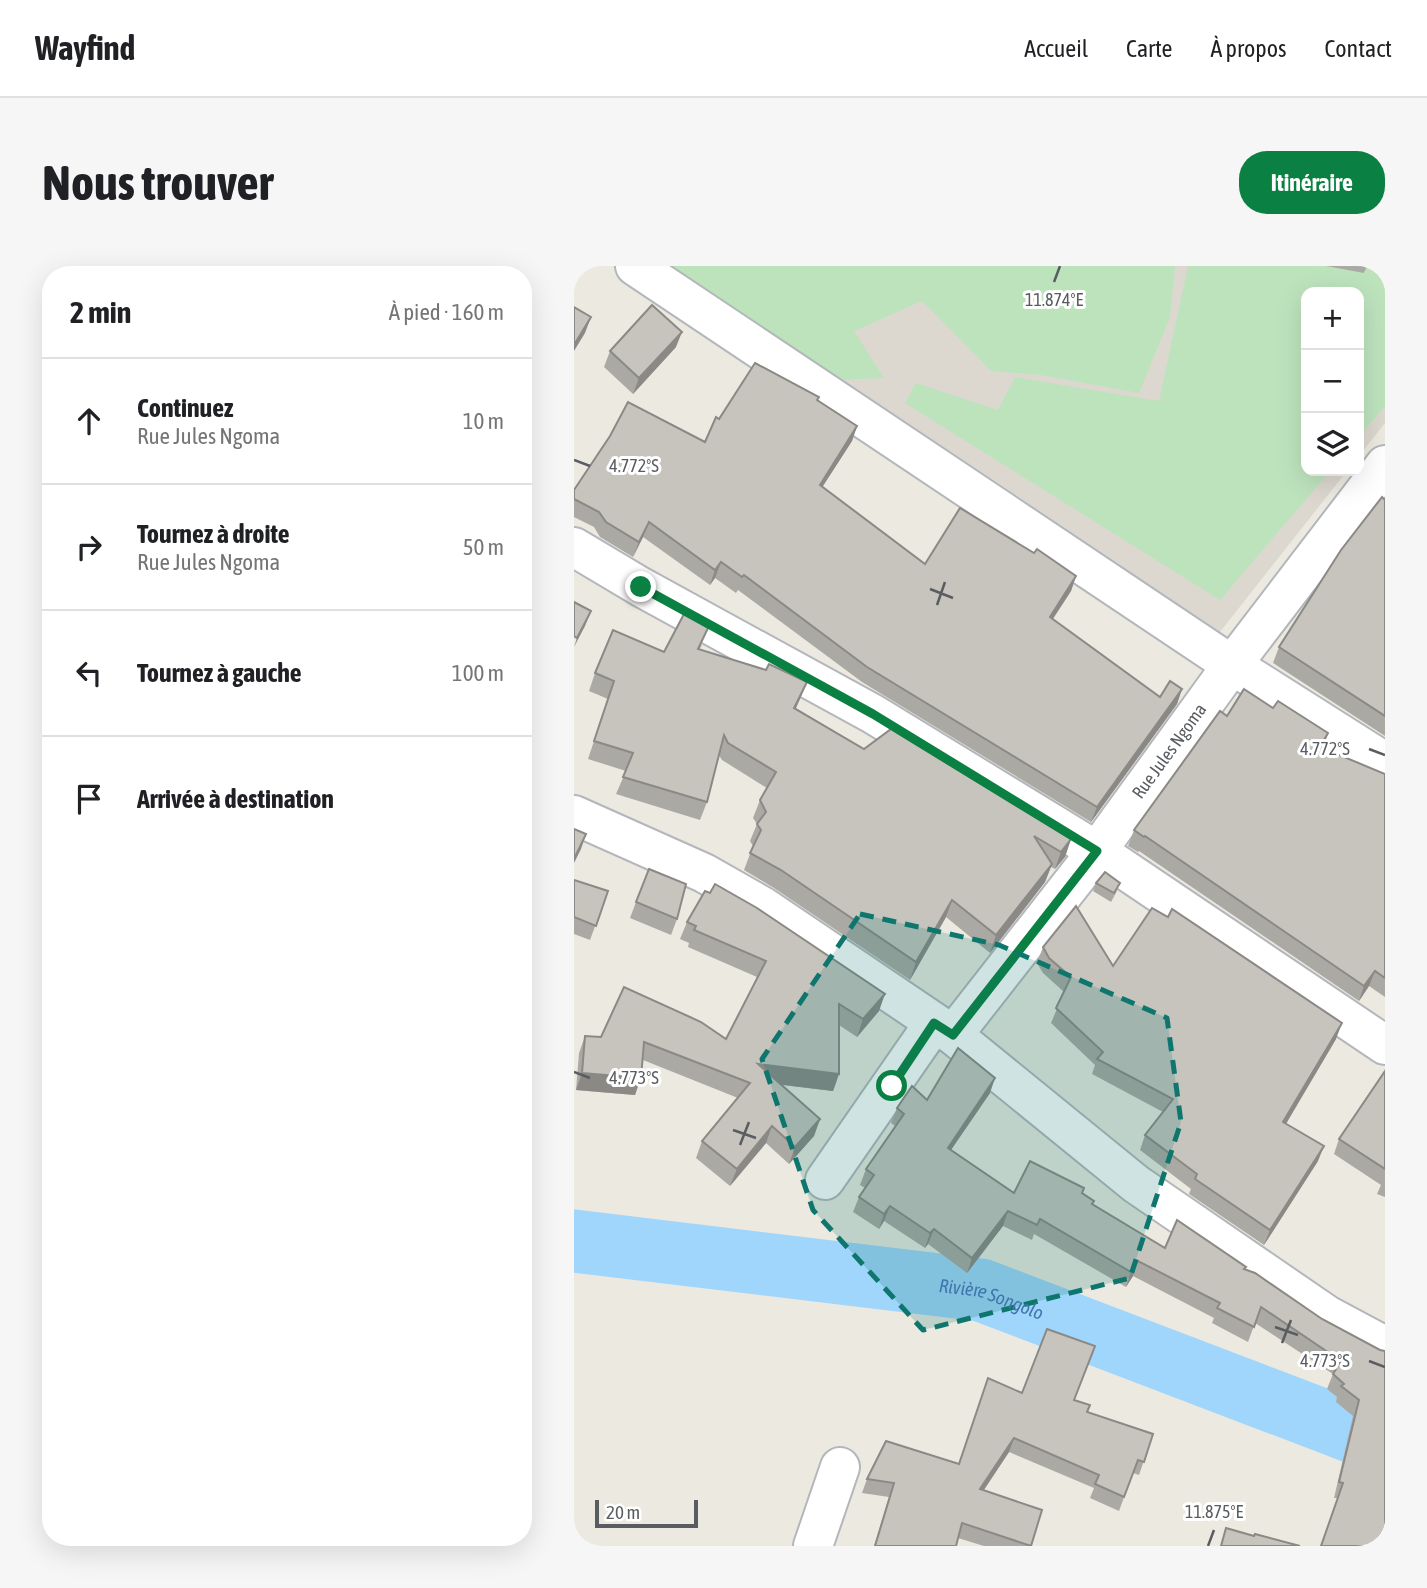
<!DOCTYPE html>
<html lang="fr">
<meta charset="utf-8">
<style>
body{margin:0;font-family:"Asap Condensed",sans-serif;background:#f6f6f6;color:#202124}
.controls{position:absolute;right:21px;top:21px;display:grid;overflow:hidden;border-radius:14px;box-shadow:0 7px 28px #0002}
.controls button{width:63px;height:63px;display:grid;place-items:center;padding:0;border:0;border-bottom:2px solid #e0e0e0;background:#fff;color:#202124;font:35px sans-serif}
.scale{position:absolute;left:21px;bottom:18px;width:103px;box-sizing:border-box;padding-left:7px;border:4px solid #595d61;border-top:0;font-size:19px;line-height:24px;white-space:nowrap;color:#595d61;-webkit-text-stroke:5px #fff;paint-order:stroke}
.stop{position:absolute;width:21px;height:21px;margin:-16px;border:5px solid #0b8043;border-radius:50%;background:#fff}
.stop.end{background:#0b8043;border-color:#fff;box-shadow:0 2px 7px #0008}
.list{margin:0;padding:0;list-style:none}
h2{display:flex;justify-content:space-between;align-items:center;height:91px;margin:0;padding:0 28px;font-size:30px}
h2 small{font-size:23px;font-weight:400;color:#757577}
.list li{display:grid;grid-template-columns:46px 1fr auto;gap:21px;align-items:center;box-sizing:border-box;height:126px;padding:0 28px;border-top:2px solid #e0e0e0}
.list b{display:block;font-size:26px;white-space:nowrap}
.list p{margin:0;font-size:23px;white-space:nowrap;color:#757577}
.list em{font-size:23px;font-style:normal;color:#757577}
.icon{flex:none;width:38px;height:38px;fill:none;stroke:currentColor;stroke-width:2;stroke-linecap:round;stroke-linejoin:round}
.map{position:relative;flex:none;width:811px;height:1280px;overflow:hidden;border-radius:28px}
header{display:flex;align-items:center;gap:42px;box-sizing:border-box;height:98px;padding:0 35px;background:#fff;border-bottom:2px solid #e0e0e0}
header strong{font-size:33px}
nav{display:flex;gap:38px;margin-inline-start:auto;font-size:24px}
.intro{display:flex;align-items:center;justify-content:space-between;box-sizing:border-box;height:168px;padding:0 42px}
h1{margin:0;font-size:49px}
.button{padding:18px 32px;border-radius:28px;background:#0b8043;color:#fff;font-size:24px;font-weight:700}
main{display:flex;gap:42px;padding:0 42px}
aside{flex:1;background:#fff;border-radius:28px;box-shadow:0 7px 28px #0002}
.map>svg:first-child{display:block}
</style>
<header>
<strong>Wayfind</strong>
<nav><a>Accueil</a><a>Carte</a><a>À propos</a><a>Contact</a></nav>
</header>
<div class="intro"><h1>Nous trouver</h1><a class="button">Itinéraire</a></div>
<main>
<aside>
<h2>2 min<small>À pied · 160 m</small></h2>
<ul class="list">
<li><svg class="icon" aria-label="ahead" viewBox="0 0 24 24"><path d="M12 20V5M6 11l6-6 6 6"/></svg><div><b>Continuez</b><p>Rue Jules Ngoma</p></div><em>10 m</em></li>
<li><svg class="icon" aria-label="right" viewBox="0 0 24 24"><path d="M7 20v-9h11M14 6l5 5-5 5"/></svg><div><b>Tournez à droite</b><p>Rue Jules Ngoma</p></div><em>50 m</em></li>
<li><svg class="icon" aria-label="left" viewBox="0 0 24 24"><path d="M17 20v-9H6M10 6l-5 5 5 5"/></svg><div><b>Tournez à gauche</b></div><em>100 m</em></li>
<li><svg class="icon" aria-label="arrive" viewBox="0 0 24 24"><path d="M6 21V4h12l-3 4 3 4H6"/></svg><div><b>Arrivée à destination</b></div></li>
</ul>
</aside>
<div class="map">
<svg width="811" height="1280" viewBox="0 0 811 1280">
<rect width="100%" height="100%" fill="#ece9e0"/>
<path fill="#dcd8cf" d="M83,0h728v157l-26,33v-164h-53v179h41l-127,161z"/>
<g fill="#bde3bd">
<path d="M84,0h517l-5,51 -31,76 -99,-18 -49,-4 -69,-70 -68,30 30,47 -43,2z"/>
<path d="M614,0h197v140l-26,31v-145h-53v179h24l-110,129 -315,-197 11,-20 82,27 17,-33 144,24z"/>
</g>
<g fill="none" stroke-linecap="round" stroke-linejoin="round">
<path stroke="#a0d5fc" stroke-width="63" id="s1" d="M0,975l407,49 404,154"/>
<defs>
<g id="minor">
<path d="M61,0l597,399 153,97"/>
<path d="M0,281l67,40 232,127 224,137 288,194"/>
<path d="M0,549l130,58 58,33 191,129 183,149 191,131 58,31"/>
<path id="s2" d="M379,769l144,-184 135,-186 153,-200"/>
<path d="M251,914l109,-157"/>
<path d="M239,1280l27,-79"/>
</g>
</defs>
<use href="#minor" stroke="#b3b7bb" stroke-width="42"/>
<use href="#minor" stroke="#fff" stroke-width="38"/>
</g>
<g fill="#aba9a3">
<path d="M752,0h41l-3,7z"/>
<path d="M102,81l-43,47 -29,-27 6,-16z"/>
<path d="M243,135l40,25 -5,15 -30,46 103,77 109,-11 42,23 -5,15 -18,28 107,78 22,-8 -5,15 -86,118 -229,-140 -124,-92 -2,3 -21,-15 -5,7 -67,-48 -10,20 -33,-20 -6,-10 -20,-10v-27l131,-48 14,-23z"/>
<path d="M811,234v236l-112,-73 6,-16z"/>
<path d="M128,379l-3,5 108,32 -11,26 68,41 207,90 -6,18 -10,12 -4,-2 -6,15 -55,71 -44,-36 -36,63 -136,-92 -30,-18 9,-24 -3,-5 7,-17 -4,-6 7,-18 7,-12 -45,-28 -3,-5 -12,47 -7,18 -84,-26 10,-23 -38,-12 20,-60 -19,-8 6,-18 69,-21z"/>
<path d="M699,442l55,25 -5,15 62,26v223l-16,-11 -10,15 -220,-150 -1,1 -10,-6 6,-16 93,-114z"/>
<path d="M0,614l34,11 -18,49 -16,-6z"/>
<path d="M522,617l21,8 -6,11 -18,-11z"/>
<path d="M62,636l41,17 -6,16 -41,-17z"/>
<path d="M113,656l192,89 -22,26 -18,-12v49l-6,17 -51,-6 38,34 -6,17 -25,28 -23,-21 -36,43 -34,-28 6,-17 36,-43 -95,-38 -8,35 -59,-5 3,-37 6,-17 16,1 125,2 31,-62 -69,-30 1,-4 -9,-4z"/>
<path d="M469,681l70,19 223,73 -50,85 32,37 -54,84 -75,-51 2,-5 -51,-39 5,-15 18,-23 -71,-38 3,-9 -44,-42 13,-31 -21,-19 -6,-10z"/>
<path d="M811,805v126l-8,-3 4,-9 -47,-31 5,-15z"/>
<path d="M416,827l-39,57 63,43h68l11,12 72,43 80,21 77,50 58,31 5,196 -48,-48h-3l19,-82 -17,-14 1,-5 -10,-8 6,-15 -78,-51 -7,19 -36,-19 2,-5 -81,-42 -7,11 -92,-53 -2,6 -29,-14 -36,47 -39,-29 -3,4 -41,-27 -5,8 -26,-17 6,-15 6,-9 -5,-3 6,-16 29,-43 -4,-3 6,-15 30,-8z"/>
<path d="M448,1127l52,8 13,11 66,22 -14,41 -6,-2 -14,38 -29,-13 4,-10 -85,-36 -25,38 47,56h-47l-26,-8 -2,8h-82l15,-49 -27,-4 5,-14 92,-15z"/>
</g>
<g fill="#8b8985">
<path d="M1,0h4l-5,9v-7z"/>
<path d="M17,51l-6,16 -11,18v-6z"/>
<path d="M108,66l-6,15 -43,47 6,-16z"/>
<path d="M283,160l-5,15 -38,59 6,-15z"/>
<path d="M75,256l-6,15 -10,20 6,-15z"/>
<path d="M147,296l-6,16 -5,7 5,-15z"/>
<path d="M502,310l-5,15 -27,41 6,-15z"/>
<path d="M17,345l-6,15 -11,21 3,-9z"/>
<path d="M233,416l-7,17 -12,26 6,-17z"/>
<path d="M608,423l-5,15 -86,118 6,-15z"/>
<path d="M754,467l-5,15 -3,-1z"/>
<path d="M12,568l-5,15 -7,14v-4z"/>
<path d="M497,573l-6,18 -10,12 6,-17z"/>
<path d="M478,598l-7,18 -55,71 6,-18z"/>
<path d="M378,634l-6,17 -36,63 6,-18z"/>
<path d="M801,705l-6,15 -10,15 5,-15z"/>
<path d="M311,728l-6,17 -22,26 6,-18z"/>
<path d="M768,757l-6,16 -58,98 5,-15z"/>
<path d="M184,798l81,10 -6,17 -81,-10z"/>
<path d="M8,807l59,5 -6,17 -59,-5z"/>
<path d="M421,812l-5,15 -48,70 6,-15z"/>
<path d="M246,853l-6,17 -25,28 6,-17z"/>
<path d="M198,860l-6,17 -36,43 7,-17z"/>
<path d="M750,880l-6,15 -54,84 6,-15z"/>
<path d="M316,940l-6,15 -5,8 5,-15z"/>
<path d="M434,945l-5,15 -36,47 5,-15z"/>
<path d="M360,963l-6,15 -3,4 5,-15z"/>
<path d="M564,995l-5,15 -7,11 5,-15z"/>
<path d="M440,1172l-5,14 -34,51 5,-14z"/>
</g>
<g fill="#c7c4be" stroke="#8b8985" stroke-width="2">
<path d="M78,39l30,27 -43,46 -29,-27z"/>
<path d="M0,41l17,10 -17,28z"/>
<path d="M181,97l64,34 -2,3 40,26 -37,59 105,79 35,-56 74,45 3,-4 39,27 -26,41 110,80 10,-16 12,8 -85,118 -230,-140 -123,-92 -2,2 -21,-15 -6,8 -66,-48 -10,20 -33,-20 -7,-10 -25,-13v-9l36,-54 18,-34 77,40 11,-25 3,2z"/>
<path d="M808,231l3,3v216l-106,-69 62,-97z"/>
<path d="M0,336l17,9 -14,27 -3,-2z"/>
<path d="M110,348l24,14 -10,21 68,21 3,-6 38,18 -13,26 70,41 27,-20 180,110 -10,13 -27,-16 18,28 -56,71 -44,-35 -36,62 -135,-92 -31,-17 11,-23 -4,-6 9,-12 -6,-12 16,-28 -48,-29 -4,-8 -17,67 -84,-25 10,-24 -39,-12 20,-60 -19,-8 18,-43 51,22z"/>
<path d="M670,423l29,19 5,-7 50,32 -8,14 65,27v204l-10,-7 -11,15 -219,-150 -1,1 -10,-7 86,-119 7,5z"/>
<path d="M0,563l12,5 -12,25z"/>
<path d="M75,603l37,15 -9,35 -41,-17z"/>
<path d="M531,606l15,11 -6,10 -18,-10z"/>
<path d="M0,614l34,11 -12,35 -22,-9z"/>
<path d="M141,618l42,24 128,86 -22,25 -24,-15v70l-81,-10 62,55 -25,28 -23,-21 -35,43 -35,-28 48,-58 -106,-41 -3,36 -59,-5 3,-37 16,1 23,-50 77,35 25,17 40,-78 -72,-31 2,-4 -9,-4 18,-31 5,2z"/>
<path d="M502,640l37,60 39,-58 16,9 4,-8 170,114 -59,99 41,24 -54,84 -75,-51 2,-5 -52,-39 28,-36 -76,-40 6,-7 -47,-44 15,-31 -22,-19 -6,-11z"/>
<path d="M384,782l37,30 -47,70 66,45 16,-32 54,27 -2,5 12,8 -2,3 73,44 12,-28 69,47 -2,2 11,4 67,46 58,31 5,1v195h-64l22,-63 -4,-1 20,-82 -18,-14 3,-2 -11,-10 8,-13 -80,-54 -7,20 -37,-19 3,-5 -82,-42 -7,11 -91,-53 -3,6 -29,-14 -36,47 -38,-29 -4,4 -40,-27 -6,8 -25,-17 15,-22 -8,-6 38,-55 -7,-6 15,-22 15,14z"/>
<path d="M811,805v98l-46,-30z"/>
<path d="M473,1063l48,17 -21,54 16,5 -3,7 66,22 -9,28 -6,-2 -14,37 -29,-13 4,-9 -85,-37 -34,51 62,21 -11,36 -69,-23 -6,23h-81l19,-63 -27,-4 19,-38 73,23 29,-86 34,15z"/>
<path d="M652,1262l28,8 1,-2 45,12h-79z"/>
</g>
<g fill="none" stroke-linecap="round" stroke-linejoin="round">
<path stroke="#0b8043" stroke-width="9" d="M67,321l232,127 224,137 -144,184 -19,-12 -42,63"/>
</g>
<path fill="#0f766e" fill-opacity="0.2" stroke="#0f766e" stroke-width="5" stroke-dasharray="14 9" stroke-linejoin="round" d="M286,648l139,31 168,73 14,104 -51,156 -207,52 -110,-120 -51,-151z"/>
<path fill="none" stroke="#595d61" stroke-width="2.5" d="M480,16l6,-16M0,194l16,6M356,323l23,9M363,339l8,-23M795,483l16,6M0,806l16,6M159,864l23,8M166,879l9,-23M701,1061l23,8M708,1077l9,-23M795,1095l16,6M634,1280l6,-16"/>
<g text-anchor="middle" stroke-width="6" stroke-linejoin="round" paint-order="stroke">
<g font-size="18" fill="#595d61" stroke="#fff">
<text dy="6" stroke="none"><textPath href="#s2" startOffset="357">Rue Jules Ngoma</textPath></text>
</g>
<g font-size="19" font-style="italic" fill="#3f76ae" stroke="#fff">
<text dy="7" stroke="none"><textPath href="#s1" startOffset="422">Rivière Songolo</textPath></text>
</g>
</g>
<g font-size="18" text-anchor="middle" fill="#595d61" stroke="#fff" stroke-width="6" stroke-linejoin="round" paint-order="stroke">
<text x="480" y="40">11.874°E</text>
<text x="60" y="206">4.772°S</text>
<text x="751" y="489">4.772°S</text>
<text x="60" y="818">4.773°S</text>
<text x="751" y="1101">4.773°S</text>
<text x="640" y="1252">11.875°E</text>
</g>
</svg>
<div class="controls">
<button>+</button>
<button>−</button>
<button><svg class="icon" aria-label="layers" viewBox="0 0 24 24"><path d="M12 4l9 5-9 5-9-5zM3 14l9 5 9-5"/></svg></button>
</div>
<div class="scale">20 m</div>
<div class="stop" style="left:318px;top:820px"></div>
<div class="stop end" style="left:67px;top:321px"></div>
</div>
</main>
